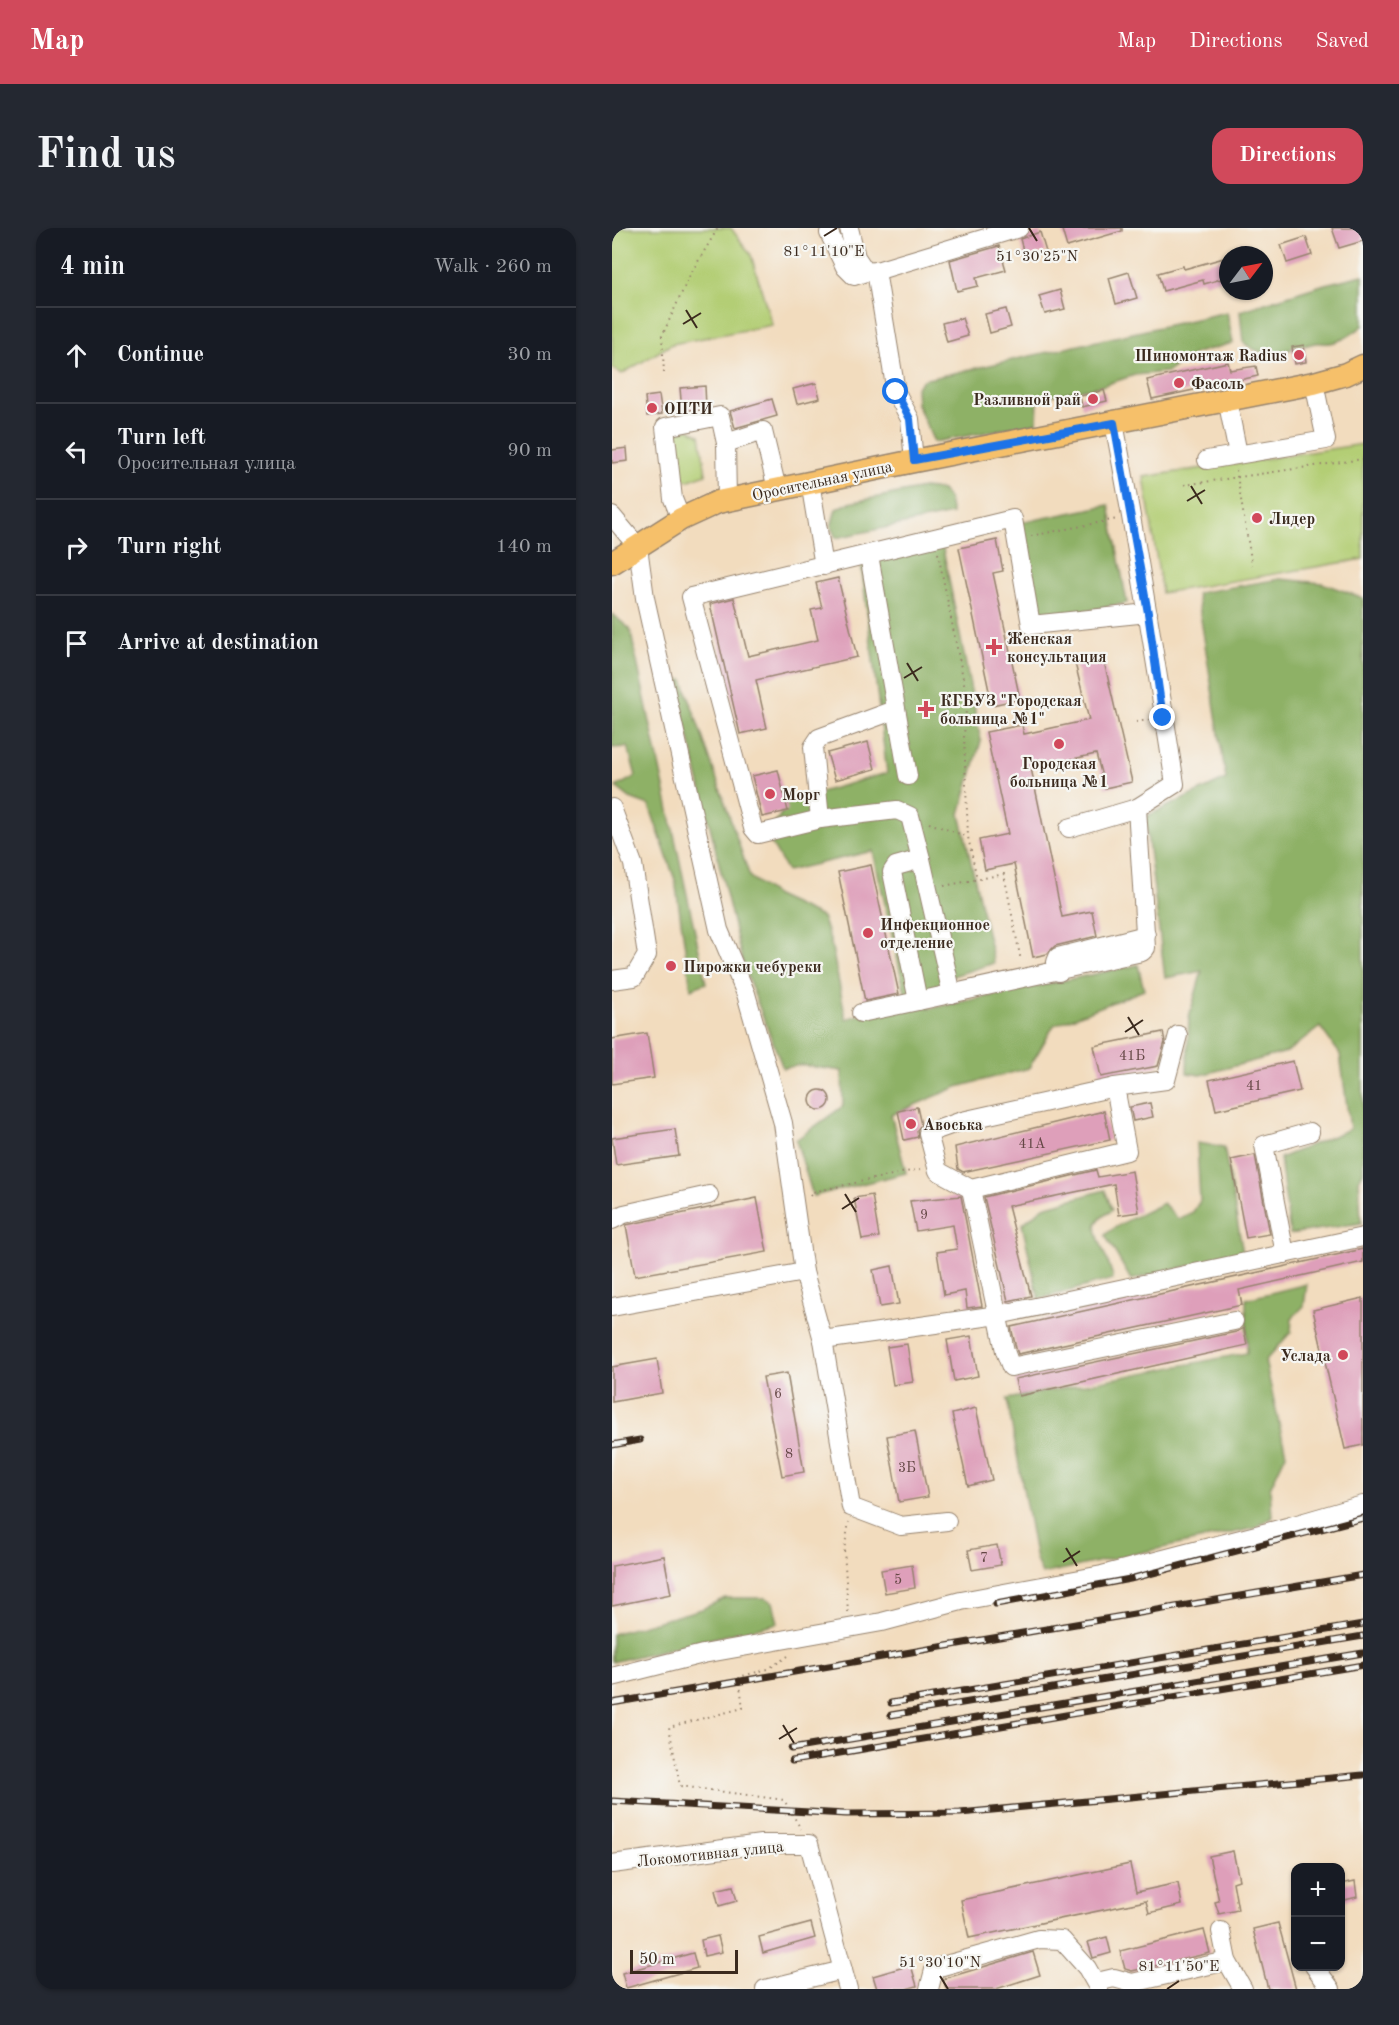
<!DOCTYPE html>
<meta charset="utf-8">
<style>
body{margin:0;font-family:"Old Standard TT",serif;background:#242831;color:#f1f3f6}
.controls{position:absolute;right:18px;bottom:18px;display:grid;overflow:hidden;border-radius:12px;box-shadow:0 2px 4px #0004}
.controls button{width:54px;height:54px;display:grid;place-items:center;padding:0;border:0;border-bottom:2px solid #363941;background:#171b24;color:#f1f3f6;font:30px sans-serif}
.compass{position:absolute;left:607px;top:18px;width:54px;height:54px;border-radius:50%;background:#171b24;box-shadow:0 2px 4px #0004;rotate:58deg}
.scale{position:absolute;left:18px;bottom:15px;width:108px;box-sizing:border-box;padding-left:6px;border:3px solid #3b2a1e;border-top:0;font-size:16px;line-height:21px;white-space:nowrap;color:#3b2a1e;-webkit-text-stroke:4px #f6f6f2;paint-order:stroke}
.stop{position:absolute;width:18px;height:18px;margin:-14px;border:4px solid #1a73e8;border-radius:50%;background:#fff}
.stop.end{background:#1a73e8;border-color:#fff;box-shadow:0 2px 6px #0008}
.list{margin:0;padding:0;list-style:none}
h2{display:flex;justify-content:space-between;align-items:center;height:78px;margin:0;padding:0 24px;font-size:26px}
h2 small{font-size:20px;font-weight:400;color:#9ea1a6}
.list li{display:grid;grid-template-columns:39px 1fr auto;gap:18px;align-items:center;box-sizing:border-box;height:96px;padding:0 24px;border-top:2px solid #363941}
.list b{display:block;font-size:22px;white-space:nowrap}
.list p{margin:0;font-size:20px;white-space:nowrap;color:#9ea1a6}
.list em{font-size:20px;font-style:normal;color:#9ea1a6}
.icon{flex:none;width:33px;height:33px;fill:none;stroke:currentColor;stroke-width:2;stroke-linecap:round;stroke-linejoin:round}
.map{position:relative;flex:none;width:751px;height:1761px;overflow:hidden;border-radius:18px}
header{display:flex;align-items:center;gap:36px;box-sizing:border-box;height:84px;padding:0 30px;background:#d1495b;color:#fff}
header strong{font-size:28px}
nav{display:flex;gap:33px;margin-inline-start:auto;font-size:21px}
.intro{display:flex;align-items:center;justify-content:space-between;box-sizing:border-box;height:144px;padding:0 36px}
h1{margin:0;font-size:42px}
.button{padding:15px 27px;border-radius:18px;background:#d1495b;color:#fff;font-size:21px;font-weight:700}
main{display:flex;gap:36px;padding:0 36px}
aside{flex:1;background:#171b24;border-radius:18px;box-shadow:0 2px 4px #0004}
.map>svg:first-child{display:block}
</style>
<header>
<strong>Map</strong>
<nav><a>Map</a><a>Directions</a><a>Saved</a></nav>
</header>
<div class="intro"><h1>Find us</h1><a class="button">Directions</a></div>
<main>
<aside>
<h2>4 min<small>Walk · 260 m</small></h2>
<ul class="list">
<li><svg class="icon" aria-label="ahead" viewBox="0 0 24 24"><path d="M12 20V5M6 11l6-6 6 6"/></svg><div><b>Continue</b></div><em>30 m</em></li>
<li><svg class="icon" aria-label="left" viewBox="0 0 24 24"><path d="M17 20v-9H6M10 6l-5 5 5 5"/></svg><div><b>Turn left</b><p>Оросительная улица</p></div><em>90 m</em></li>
<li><svg class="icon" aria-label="right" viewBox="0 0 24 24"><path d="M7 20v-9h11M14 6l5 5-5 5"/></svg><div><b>Turn right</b></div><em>140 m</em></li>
<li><svg class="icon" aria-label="arrive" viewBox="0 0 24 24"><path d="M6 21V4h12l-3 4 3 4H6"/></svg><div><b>Arrive at destination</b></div></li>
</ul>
</aside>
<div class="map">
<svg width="751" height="1761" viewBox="0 0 751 1761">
<rect width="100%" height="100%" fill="#f6f6f2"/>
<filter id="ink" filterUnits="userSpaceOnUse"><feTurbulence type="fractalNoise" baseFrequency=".0167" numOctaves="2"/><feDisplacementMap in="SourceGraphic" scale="12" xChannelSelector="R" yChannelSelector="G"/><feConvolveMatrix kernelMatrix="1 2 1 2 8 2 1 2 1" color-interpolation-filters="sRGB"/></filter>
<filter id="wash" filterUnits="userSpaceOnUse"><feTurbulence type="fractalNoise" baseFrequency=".008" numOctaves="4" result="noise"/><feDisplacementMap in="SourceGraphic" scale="24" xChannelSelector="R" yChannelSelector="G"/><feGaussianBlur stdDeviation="1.35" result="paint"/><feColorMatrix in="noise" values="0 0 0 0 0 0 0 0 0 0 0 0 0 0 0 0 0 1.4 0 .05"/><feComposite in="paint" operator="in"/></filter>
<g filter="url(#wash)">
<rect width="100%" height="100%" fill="#f2dcbe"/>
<g fill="#b3ce74" stroke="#777c49" stroke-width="1.5">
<path d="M0,0h119l20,27 21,70 -100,19 -50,30 -10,-6z"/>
<path d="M77,201l11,6 6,39 -19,7 -7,-5 -4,-44z"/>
<path d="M751,216v115l-201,34 -18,-116z"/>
</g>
<g fill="#8eb166" stroke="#646e42" stroke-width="1.5">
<path d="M751,47v51c-10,7 -21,16 -34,17 -4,1 -9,-1 -14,0 -25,5 -49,20 -72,-1l-3,-31 85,-27z"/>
<path d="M615,84l6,31 -37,10 -29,19 -32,3 -34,11 -63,12 -1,25 -103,19 -17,-38 -1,-16 7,-8z"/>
<path d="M311,260l19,2 7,10 3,14 -116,24 -5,-11 5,-18 13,-6z"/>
<path d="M497,277l18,98 -92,18 -16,-98z"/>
<path d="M329,311l40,202 -21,73 34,149 -51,16 -15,30 210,-44 6,25 -90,35 -25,43 -72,19 -66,28 15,58 -93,23 -17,-56 47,-34 -1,-35 -41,-6 -18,3 -39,-100 -69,-288h8l67,197 26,19 46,21 9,26 15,76 61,-18 -34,-150 -86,20 -20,-35 22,-35 98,-28 -27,-218z"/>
<path d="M668,351l42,4 41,15v574l-4,8 2,43 -71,11 -10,-76 70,-29 -10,-75 -20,-27 -33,25 -86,23 -14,-2 2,-56 13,-46 -37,7 -20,-161 81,-38 -29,-186z"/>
<path d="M0,386l18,15 76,354 -15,6 -16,-109 -26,-75 -19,-7 -14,-11 20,-11 -8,-29 -16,1z"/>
<path d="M585,915l27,4 19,106 -112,27 -26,-45c16,-14 39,-21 58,-32l15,16 15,-7 7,-11z"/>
<path d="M493,962l7,20c-5,4 -13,8 -15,13 -5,10 15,42 16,56l-74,20 -17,-75 22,-17z"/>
<path d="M695,1056l-3,22 -12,12 -1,14 -26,29 21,93 -16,34 2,29 -17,11 -213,46 -6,-14 -29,-161 240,-46 -1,-54z"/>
<path d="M113,1370h40l8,4 5,21 -166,39v-28l90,-25z"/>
</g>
<g id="blocks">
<g fill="#de9fba">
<path d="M456,0h54v3l-55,16 -5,-17z"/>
<path d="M720,0h31v13l-24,7z"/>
<path d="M428,4l6,20 -21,6 -5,-19z"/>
<path d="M694,9l6,18 -25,8 -6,-18z"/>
<path d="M387,18l7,24 -30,8 2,8 -21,5 -7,-31z"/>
<path d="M612,30l4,19 -24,7 -1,-4 -40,11 -5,-18 25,-7 1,3z"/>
<path d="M517,44l8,26 -21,6 -7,-26z"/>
<path d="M448,62l5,19 -20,5 -6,-18z"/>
<path d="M394,81l5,18 -21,6 -5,-19z"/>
<path d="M350,90l6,18 -21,6 -5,-19z"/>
<path d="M692,117l2,17 -11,2 -3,-17z"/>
<path d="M616,134l2,8 26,-4 2,10 -106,23 -5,-19z"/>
<path d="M204,155l4,15 -23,6 -4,-15z"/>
<path d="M93,158l1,21 -24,5 -2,-24z"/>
<path d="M492,162l3,11 -25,6 -2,-11z"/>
<path d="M47,167l3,19 -15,2 -2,-19z"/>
<path d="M160,171l5,17 -42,12 -5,-17z"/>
<path d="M15,220l1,13 -16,2v-13z"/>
<path d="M385,312l6,31 -10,2 27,126 -28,6 -33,-157z"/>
<path d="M226,350l19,79 -101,23 11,48 -27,6 -30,-130 24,-6 14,58 70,-16 -7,-30 11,-2 -6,-25z"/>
<path d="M491,429l29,125 -27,6 -9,-34 -65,14 31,149 30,-6 5,25 -42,10 -8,8 -14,3 -19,-93 -29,6 -6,-30 29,-6 -22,-102 36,-7 2,9 65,-14 -14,-57z"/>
<path d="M256,514l7,27 -40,11 -8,-27z"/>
<path d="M166,542l10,41 -26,6 -10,-41z"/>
<path d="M259,637l28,129 -34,7 -27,-129z"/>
<path d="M551,804l2,10 -7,24 -57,11 -7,-31z"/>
<path d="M35,805l7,45 -42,6v-45z"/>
<path d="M681,833l7,30 -84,19 -7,-30z"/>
<circle cx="208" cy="872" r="10"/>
<path d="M538,875l3,14 -20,4 -3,-14z"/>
<path d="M305,879l4,18 -4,5 1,7 -14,3 -6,-29z"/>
<path d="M492,883l6,29 -147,32 -5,-3 -3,-22z"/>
<path d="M63,901l4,27 -63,9 -4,-27z"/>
<path d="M643,927l15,79 -24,4 -15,-78z"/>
<path d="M484,942l2,7 34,-6 7,41 -20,3 -5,-31 -106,22 23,90 -23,5 -24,-104z"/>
<path d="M260,967l7,42 -17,3 -8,-42z"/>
<path d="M349,968l21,110 -15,2 -2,-17 -21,4 -7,-43 20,-3 -4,-24 -37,6 -6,-30z"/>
<path d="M145,970l10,54 -132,24 -9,-51z"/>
<path d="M751,1021v13l-124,28 3,15 -224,49 -2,-6 -5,-21z"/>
<path d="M280,1038l7,38 -19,3 -7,-37z"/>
<path d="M751,1070v147l-18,4 -32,-139z"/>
<path d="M632,1100l3,17 -228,51 -4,-17 221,-47z"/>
<path d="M359,1108l7,40 -24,5 -7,-41z"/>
<path d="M295,1116l6,38 -20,3 -6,-38z"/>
<path d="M45,1131l5,34 -50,9v-35z"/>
<path d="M175,1145l17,99 -22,4 -19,-99z"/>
<path d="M364,1180l16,72 -24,6 -16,-72z"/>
<path d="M303,1203l13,66 -29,5 -12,-66z"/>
<path d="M385,1317l4,20 -29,5 -4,-20z"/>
<path d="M52,1328l7,38 -59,12v-40z"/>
<path d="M300,1337l3,23 -30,5 -4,-23z"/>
<path d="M621,1623l6,29 -6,2 5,28 -19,4 -4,-12 4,-1 -10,-45z"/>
<path d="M518,1636l6,28 42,-9 4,22 -33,8 -3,-12 -177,37 -8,-38z"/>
<path d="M743,1653l2,16 -16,4v-17z"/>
<path d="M121,1658l4,15 -18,5 -4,-16z"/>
<path d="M199,1695l4,15 -52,15 -4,-16z"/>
<path d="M666,1695l5,18 13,48h-28l-15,-60z"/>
<path d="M592,1702l6,23 -78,18 -7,-2 -5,-18z"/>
<path d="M106,1708l4,16 -18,4 -3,-16z"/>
<path d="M495,1709l4,16 -18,5 -5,-16z"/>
<path d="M421,1724l7,23 -44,14h-50l-3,-10z"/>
<path d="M81,1725l4,15 -71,20 -4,-15z"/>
<path d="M299,1737l6,21 -11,3h-29l-4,-13z"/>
</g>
</g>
</g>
<g filter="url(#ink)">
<use href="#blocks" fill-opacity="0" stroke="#96836e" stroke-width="1.5"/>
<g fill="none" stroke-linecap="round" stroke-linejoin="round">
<defs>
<g id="minor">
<path d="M237,0l7,29 10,15 10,-1 20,121 14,27 4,42"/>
<path d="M217,5l16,34 9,9 12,-4"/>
<path d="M264,43l143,-43"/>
<path d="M615,171l11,55"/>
<path d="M502,195c23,120 42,240 61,361l-38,24 9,140 -4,4 -224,49 -26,-129 4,-6 25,-7 -11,-43 -13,-6 -77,9 -62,15 -5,-6 -62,-231 322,-78 18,106 117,-12"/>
<path d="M114,215l37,-12 14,58"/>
<path d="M595,232l119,-20 -12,-57"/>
<path d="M198,254l14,84"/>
<path d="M0,288l26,31 7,51 74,332 27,64 37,129 21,149 19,68 175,-25 365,-78"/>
<path d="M69,291l-8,-20 -8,-72 55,-11 6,27 1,56"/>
<path d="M257,327l39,221"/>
<path d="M0,580l21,56 14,91 -13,22 -22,3"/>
<path d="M208,591l-7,-72 6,-9 76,-28"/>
<path d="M457,600l68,-20"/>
<path d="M309,631l31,135"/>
<path d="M447,744l-3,-10 2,-5 88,-22"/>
<path d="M249,785l57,-12"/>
<path d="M503,859l12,64 -156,38 -33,-18 -10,-38 34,-12z"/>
<path d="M503,859l51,-7 12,-45"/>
<path d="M359,961l34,162 6,16 223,-46"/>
<path d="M0,992l12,-6 85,-19"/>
<path d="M673,1026l-21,-109 46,-13"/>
<path d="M0,1079l192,-35"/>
<path d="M211,1112l28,167 50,19 46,-5"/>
<path d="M0,1449l91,-23 179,-32 79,-21 141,-26 185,-48 76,-22"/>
<path d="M0,1636l149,-20h48l39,145"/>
<path d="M609,1703l6,30 16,28"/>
<path d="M702,1738l17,23"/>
<path d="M485,1754l17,-4 18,5 95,-22"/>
<path d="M153,1761l78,-19"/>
<path d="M317,1761l5,-19 5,-3 100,-28 23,1 25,28 12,21"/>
</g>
<path id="major" d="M0,335l69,-44 37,-17 196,-41 400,-78 32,-9 17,-8"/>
</defs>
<use href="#minor" stroke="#96836e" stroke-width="20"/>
<use href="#major" stroke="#96836e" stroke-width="25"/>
<g stroke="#96836e" stroke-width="2" stroke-dasharray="1.5 4.5" stroke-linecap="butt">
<path d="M52,145l-2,-37 28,-61 28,-47"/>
<path d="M624,242l16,95"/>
<path d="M572,257l179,-26"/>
<path d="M419,308l86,-17"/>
<path d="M326,325l29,145 -3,37 4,102 9,42"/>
<path d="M524,494l13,-2"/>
<path d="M317,595l39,14"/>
<path d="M332,658l60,-12 17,87"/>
<path d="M198,968l2,-4 108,-23"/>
<path d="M236,1384l-4,-62 5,-28"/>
<path d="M176,1428l-20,13 -29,8 4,31 -74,19 11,59 104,14 17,29"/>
</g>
<use href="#minor" stroke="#fff" stroke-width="18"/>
<use href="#major" stroke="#f6c06b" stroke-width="22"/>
<defs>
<g id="rail">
<path d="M0,1217l28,-5"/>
<path d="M384,1376l134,-25 233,-61"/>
<path d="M0,1475l751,-128"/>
<path d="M279,1475l472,-79"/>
<path d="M279,1487l472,-79"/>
<path d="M179,1521l572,-96"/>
<path d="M180,1533l571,-96"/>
<path d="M0,1573l234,13 114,-1 403,-38"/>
</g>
</defs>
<use href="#rail" stroke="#3b2a1e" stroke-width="7"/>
<use href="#rail" stroke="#f6f6f2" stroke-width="4.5" stroke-dasharray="14" stroke-linecap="butt"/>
</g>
</g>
<g fill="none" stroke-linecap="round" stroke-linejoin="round" filter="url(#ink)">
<path stroke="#1a73e8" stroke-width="8" d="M284,164l14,27 4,41 200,-37 34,190 15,105"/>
</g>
<path fill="none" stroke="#3b2a1e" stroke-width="2" d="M417,0l8,13M212,8l13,-8M74,82l11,18M71,96l18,-11M579,258l11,18M575,273l18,-11M295,435l11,18M292,450l18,-11M516,789l11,18M513,804l18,-12M233,966l11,18M230,981l17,-11M454,1320l11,18M451,1334l17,-11M171,1497l11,18M167,1511l18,-11M328,1748l8,13M555,1761l12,-8"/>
<g fill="#d1495b" stroke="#f6f6f2" stroke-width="2">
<circle cx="687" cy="127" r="6"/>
<circle cx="567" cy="155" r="6"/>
<circle cx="481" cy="171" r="6"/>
<circle cx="40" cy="180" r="6"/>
<circle cx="645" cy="290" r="6"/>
<path d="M379 410h6v6h6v6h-6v6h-6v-6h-6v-6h6z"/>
<path d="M311 472h6v6h6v6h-6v6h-6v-6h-6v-6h6z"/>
<circle cx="447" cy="516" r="6"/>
<circle cx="158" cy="566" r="6"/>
<circle cx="256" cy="705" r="6"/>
<circle cx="59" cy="738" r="6"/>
<circle cx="299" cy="896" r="6"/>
<circle cx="731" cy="1127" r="6"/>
</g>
<g text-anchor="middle" stroke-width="4.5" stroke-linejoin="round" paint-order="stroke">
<g font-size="14" fill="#644745">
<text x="520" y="832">41Б</text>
<text x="642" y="862">41</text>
<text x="420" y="920">41А</text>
<text x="312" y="991">9</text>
<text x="166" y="1170">6</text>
<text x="177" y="1230">8</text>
<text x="295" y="1244">3Б</text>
<text x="372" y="1334">7</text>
<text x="286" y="1356">5</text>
</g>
<g font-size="16" font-weight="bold" fill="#3b2a1e" stroke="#f6f6f2" text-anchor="start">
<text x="675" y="133" text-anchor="end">Шиномонтаж Radius</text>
<text x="579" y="161">Фасоль</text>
<text x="469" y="177" text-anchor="end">Разливной рай</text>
<text x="52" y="186">ОПТИ</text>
<text x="657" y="296">Лидер</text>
<text x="395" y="416">Женская<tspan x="395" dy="18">консультация</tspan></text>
<text x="328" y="478">КГБУЗ "Городская<tspan x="328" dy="18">больница №1"</tspan></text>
<text x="447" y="541" text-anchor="middle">Городская<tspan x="447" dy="18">больница №1</tspan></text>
<text x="170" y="572">Морг</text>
<text x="268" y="702">Инфекционное<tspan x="268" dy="18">отделение</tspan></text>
<text x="71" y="744">Пирожки чебуреки</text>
<text x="311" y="902">Авоська</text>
<text x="719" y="1133" text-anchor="end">Услада</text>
</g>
<g font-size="16" fill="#3b2a1e" stroke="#f6f6f2">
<text transform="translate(210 252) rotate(-12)" y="6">Оросительная улица</text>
<text transform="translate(98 1625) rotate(-6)" y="6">Локомотивная улица</text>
</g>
</g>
<g font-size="15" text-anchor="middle" fill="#3b2a1e" stroke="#f6f6f2" stroke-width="4.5" stroke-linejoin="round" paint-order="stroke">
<text x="212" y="28">81°11'10"E</text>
<text x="425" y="33">51°30'25"N</text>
<text x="328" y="1739">51°30'10"N</text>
<text x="567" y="1743">81°11'50"E</text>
</g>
</svg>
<div class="controls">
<button>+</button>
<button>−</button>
</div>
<svg class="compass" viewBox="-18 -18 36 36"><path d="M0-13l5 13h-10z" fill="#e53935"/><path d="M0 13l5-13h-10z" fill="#9ea1a6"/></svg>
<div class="scale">50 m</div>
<div class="stop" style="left:284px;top:164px"></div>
<div class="stop end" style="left:551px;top:490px"></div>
</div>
</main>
